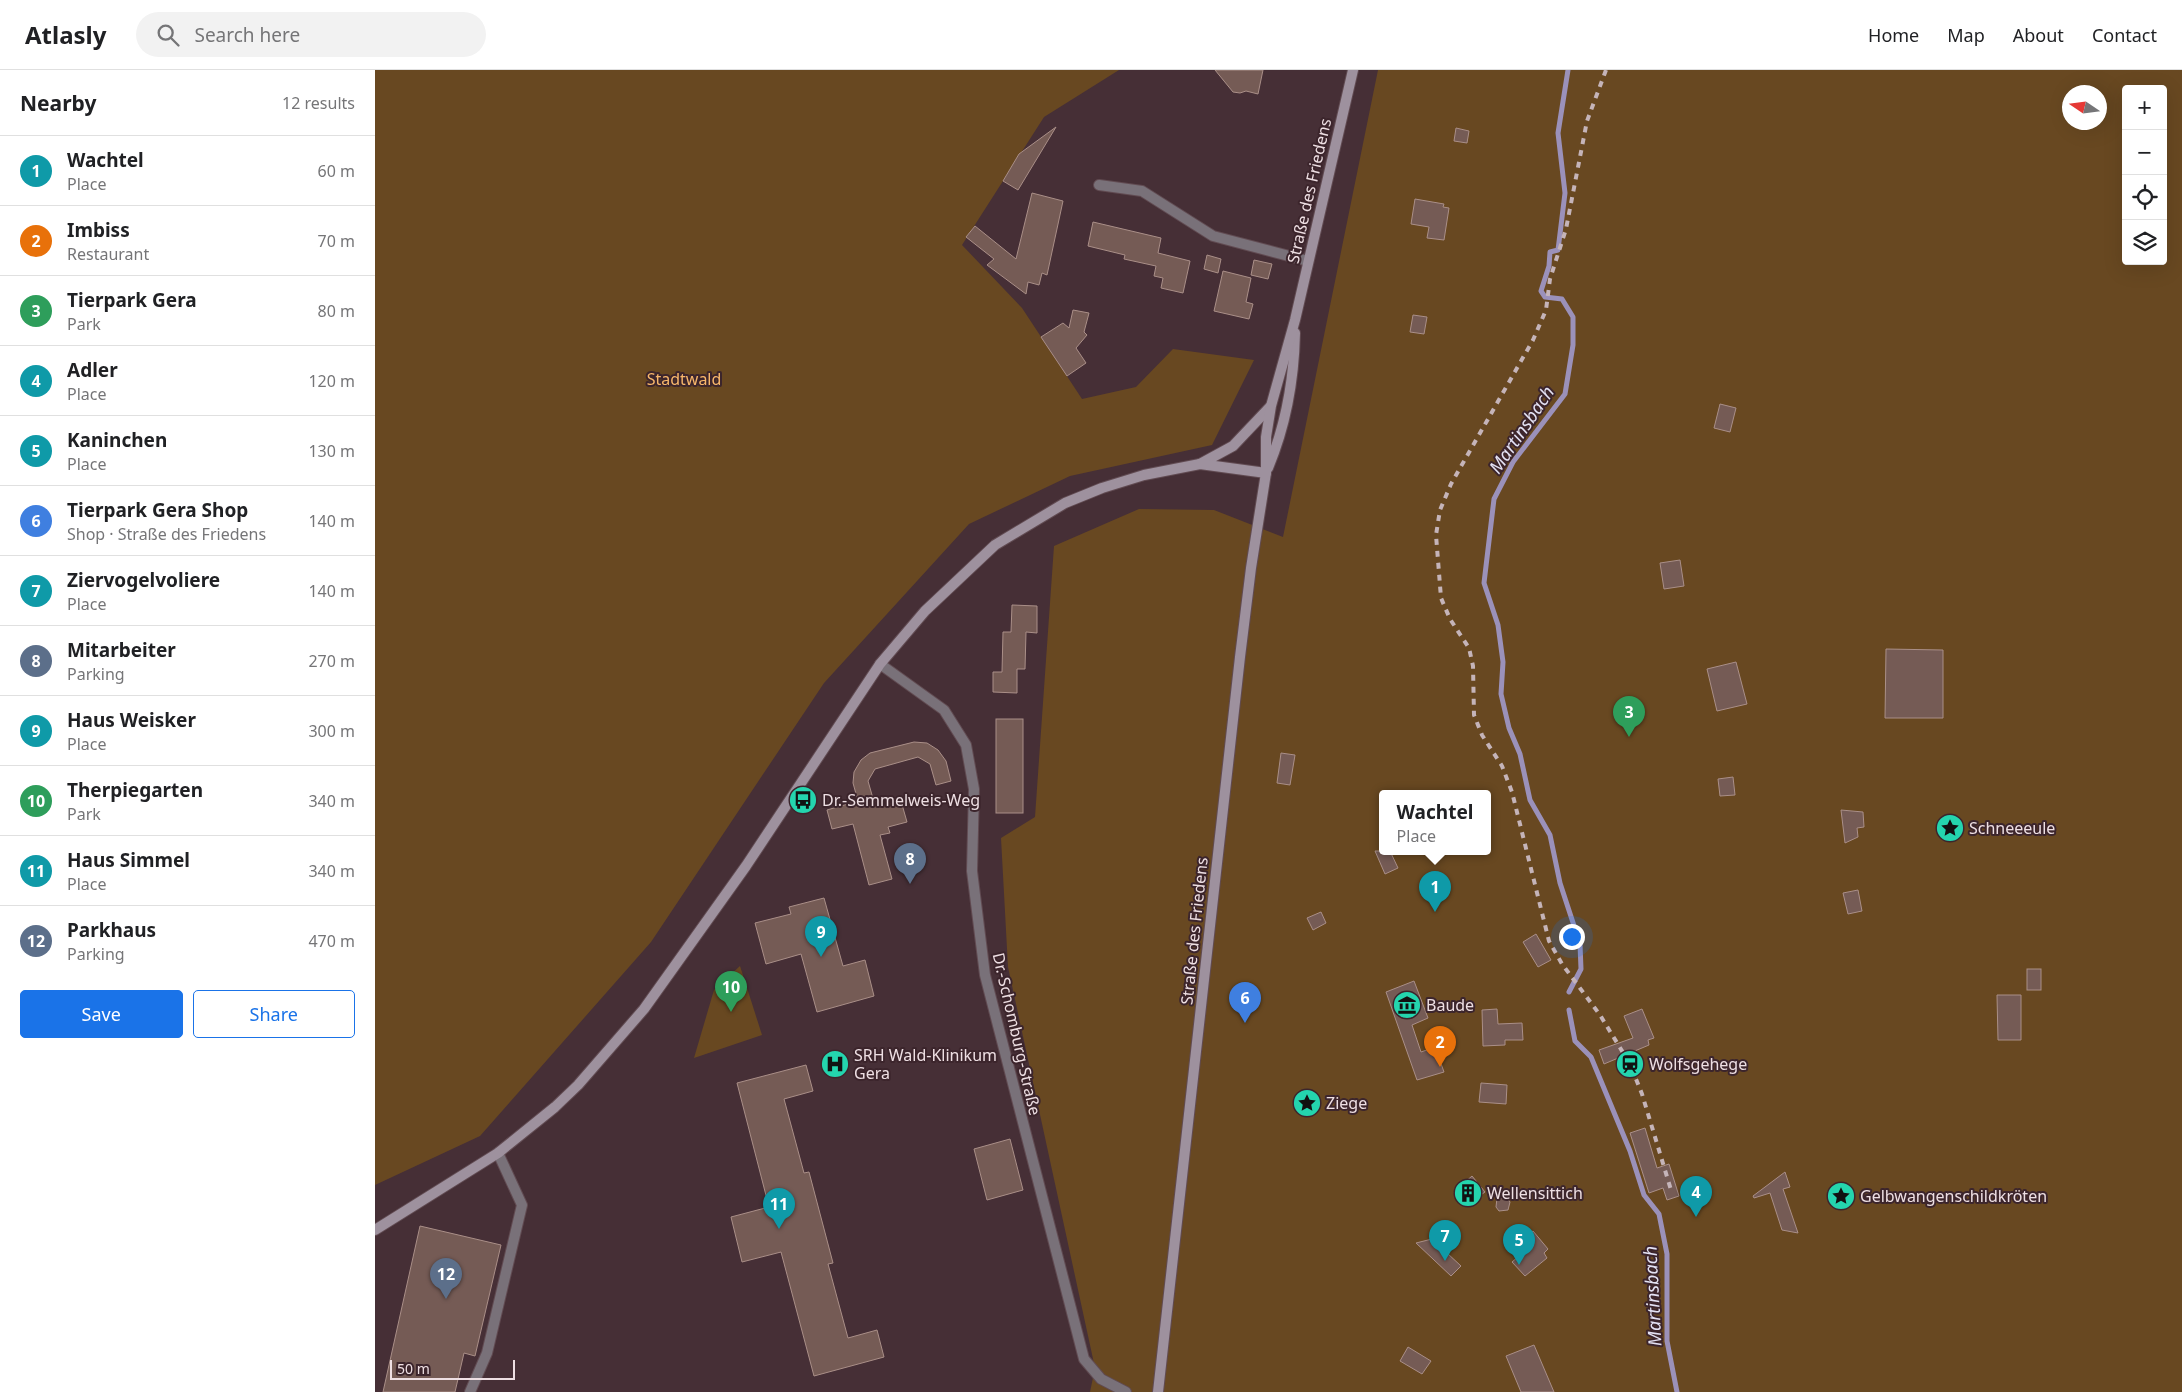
<!DOCTYPE html>
<meta charset="utf-8">
<style>
body{margin:0;font-family:"Noto Sans",sans-serif;background:#f2f2f2;color:#202124}
.controls{position:absolute;right:15px;top:15px;display:grid;overflow:hidden;border-radius:5px;box-shadow:0 5px 20px #0002}
.controls button{width:45px;height:45px;display:grid;place-items:center;padding:0;border:0;border-bottom:1px solid #e0e0e0;background:#fff;color:#202124;font:25px sans-serif}
.compass{position:absolute;left:1687px;top:15px;width:45px;height:45px;border-radius:50%;background:#fff;box-shadow:0 5px 20px #0002;rotate:283deg}
.scale{position:absolute;left:15px;bottom:12px;width:125px;box-sizing:border-box;padding-left:5px;border:2px solid #eedfe3;border-top:0;font-size:14px;line-height:18px;white-space:nowrap;color:#eedfe3;-webkit-text-stroke:4px #3c252c;paint-order:stroke}
.you{position:absolute;left:1196px;top:866px;width:18px;height:18px;margin:-12px;border:4px solid #fff;border-radius:50%;background:#1a73e8;box-shadow:0 0 0 8px #1a73e833}
.badge{display:grid;place-items:center;width:32px;height:32px;border-radius:50%;background:#1a73e8;color:#fff;font-size:16px;font-weight:700}
.pin{position:absolute;translate:-50% -41px;filter:drop-shadow(0 1px 2px #0008)}
.pin::after{content:'';position:absolute;top:26px;width:18px;height:15px;background:inherit;clip-path:polygon(0 0,100% 0,50% 100%)}
.popup{position:absolute;left:1004px;top:720px;width:112px;height:65px;box-sizing:border-box;display:grid;place-content:center;border-radius:5px;background:#fff;filter:drop-shadow(0 1px 4px #0005);font-size:16px;white-space:nowrap;color:#757577}
.popup b{font-size:19px;color:#202124}
.popup::after{content:'';position:absolute;left:50%;top:100%;margin-left:-10px;border:10px solid transparent;border-top-color:#fff}
.list{margin:0;padding:0;list-style:none}
h2{display:flex;justify-content:space-between;align-items:center;height:65px;margin:0;padding:0 20px;font-size:21px}
h2 small{font-size:16px;font-weight:400;color:#757577}
.list li{display:grid;grid-template-columns:32px 1fr auto;gap:15px;align-items:center;box-sizing:border-box;height:70px;padding:0 20px;border-top:1px solid #e0e0e0}
.list b{display:block;font-size:19px;white-space:nowrap}
.list p{margin:0;font-size:16px;white-space:nowrap;color:#757577}
.list em{font-size:16px;font-style:normal;color:#757577}
.actions{display:flex;gap:10px;padding:15px 20px}
.actions a{flex:1;padding:11px 0;border:1px solid #1a73e8;border-radius:5px;text-align:center;font-size:18px;color:#1a73e8}
.actions .main{background:#1a73e8;color:#fff}
.icon{flex:none;width:28px;height:28px;fill:none;stroke:currentColor;stroke-width:2;stroke-linecap:round;stroke-linejoin:round}
.map{position:relative;flex:none;width:1807px;height:1322px;overflow:hidden}
header{display:flex;align-items:center;gap:30px;box-sizing:border-box;height:70px;padding:0 25px;background:#fff;border-bottom:1px solid #e0e0e0}
header strong{font-size:24px}
nav{display:flex;gap:28px;margin-inline-start:auto;font-size:18px}
.search{width:350px;height:45px;background:#f2f2f2;display:flex;align-items:center;gap:12px;box-sizing:border-box;padding:0 18px;border-radius:28px;color:#757577;font-size:19px}
main{display:flex}
aside{flex:1;background:#fff}
.map>svg:first-child{display:block}
</style>
<header>
<strong>Atlasly</strong>
<div class="search"><svg class="icon" aria-label="search" viewBox="0 0 24 24"><circle cx="10" cy="10" r="6"/><path d="M15 15l6 6"/></svg>Search here</div>
<nav><a>Home</a><a>Map</a><a>About</a><a>Contact</a></nav>
</header>
<main>
<aside>
<h2>Nearby<small>12 results</small></h2>
<ul class="list">
<li><span class="badge" style="background:#0f9aa8">1</span><div><b>Wachtel</b><p>Place</p></div><em>60 m</em></li>
<li><span class="badge" style="background:#e8710a">2</span><div><b>Imbiss</b><p>Restaurant</p></div><em>70 m</em></li>
<li><span class="badge" style="background:#2e9e5b">3</span><div><b>Tierpark Gera</b><p>Park</p></div><em>80 m</em></li>
<li><span class="badge" style="background:#0f9aa8">4</span><div><b>Adler</b><p>Place</p></div><em>120 m</em></li>
<li><span class="badge" style="background:#0f9aa8">5</span><div><b>Kaninchen</b><p>Place</p></div><em>130 m</em></li>
<li><span class="badge" style="background:#3f7fe0">6</span><div><b>Tierpark Gera Shop</b><p>Shop · Straße des Friedens</p></div><em>140 m</em></li>
<li><span class="badge" style="background:#0f9aa8">7</span><div><b>Ziervogelvoliere</b><p>Place</p></div><em>140 m</em></li>
<li><span class="badge" style="background:#5c6f8a">8</span><div><b>Mitarbeiter</b><p>Parking</p></div><em>270 m</em></li>
<li><span class="badge" style="background:#0f9aa8">9</span><div><b>Haus Weisker</b><p>Place</p></div><em>300 m</em></li>
<li><span class="badge" style="background:#2e9e5b">10</span><div><b>Therpiegarten</b><p>Park</p></div><em>340 m</em></li>
<li><span class="badge" style="background:#0f9aa8">11</span><div><b>Haus Simmel</b><p>Place</p></div><em>340 m</em></li>
<li><span class="badge" style="background:#5c6f8a">12</span><div><b>Parkhaus</b><p>Parking</p></div><em>470 m</em></li>
</ul>
<div class="actions"><a class="main">Save</a><a>Share</a></div>
</aside>
<div class="map">
<svg width="1807" height="1322" viewBox="0 0 1807 1322">
<rect width="100%" height="100%" fill="#462f36"/>
<g fill="#684821" fill-rule="evenodd">
<path d="M0,0h744l-75,47 -82,128 60,63 60,91 54,-12 37,-38 81,11 -42,85 -142,31 -101,48 -145,159 -173,259 -171,194 -105,49z"/>
<path d="M1003,0h804v1322h-1092l5,-24 -87,-401 -7,-129 34,-21 19,-271 85,-37 75,1 69,27zM1751,19h37v172h-37zM1694,22h30v30h-30zM1008,723h104v58h-104z"/>
<path d="M365,896l22,69 -68,23 20,-68z"/>
</g>
<g fill="none" stroke-linecap="round" stroke-linejoin="round">
<g stroke="#9b91ba" stroke-width="5">
<path d="M1193,0l-10,63 7,60 -7,57 -8,2 -1,14 -8,25 4,6 17,2 11,18v28l-8,49 -52,68 -19,37 -10,84 14,42 5,37 -2,32 8,34 11,26 10,46 20,35 10,48 20,61 1,25 -12,23"/>
<path d="M1194,940l6,31 16,16 39,94 14,44 15,19 8,40v87l10,51"/>
</g>
</g>
<g fill="#755b55" stroke="#aa8f88">
<path d="M840,0h48l-5,24 -12,-3 -6,2 -7,-1z"/>
<path d="M681,57l-38,63 -15,-9 16,-27z"/>
<path d="M1081,58l13,3 -2,12 -13,-2z"/>
<path d="M657,123l31,8 -16,74 -5,-2 -3,12 -11,-3 -2,12 -39,-29 7,-6 -28,-22 9,-11 41,33z"/>
<path d="M1040,129l29,5 -1,3 6,1 -5,32 -17,-2 2,-11 -18,-3z"/>
<path d="M718,152l68,16 -3,15 32,8 -7,32 -22,-5 2,-10 -9,-2 2,-10 -32,-7 1,-4 -37,-9z"/>
<path d="M832,185l14,4 -3,14 -14,-4z"/>
<path d="M879,190l18,4 -4,15 -17,-4z"/>
<path d="M848,201l28,7 -5,24 7,2 -4,15 -35,-8z"/>
<path d="M698,240l16,3 -5,19 3,3 -11,13 10,15 -19,13 -26,-39 22,-14 6,5z"/>
<path d="M1038,245l14,2 -3,17 -14,-2z"/>
<path d="M1345,334l16,4 -6,24 -16,-4z"/>
<path d="M1305,490l4,26 -20,3 -4,-26z"/>
<path d="M637,535l25,1v27l-11,-1 -1,37h-8v24l-24,-1v-20h9l1,-40h8z"/>
<path d="M1511,579l57,1v68h-58z"/>
<path d="M1361,592l11,42 -30,7 -10,-42z"/>
<rect x="621" y="649" width="27" height="94"/>
<path d="M539,672l13,1 11,7 8,11 5,20 -15,4 -6,-21 -12,-7 -43,12 -7,12 6,21 6,-2 2,6 19,-5 6,21 -19,5 2,6 -10,2 12,44 -23,6 -16,-61 -21,5 -5,-19 31,-9 -5,-18 1,-11 7,-12 9,-7z"/>
<path d="M906,683l14,2 -5,30 -13,-2z"/>
<path d="M1358,707l2,18 -15,1 -2,-17z"/>
<path d="M1466,740l22,2 1,15 -7,1 1,9 -13,6z"/>
<path d="M1000,781h15l8,17 -13,6z"/>
<path d="M1483,820l4,21 -14,3 -5,-21z"/>
<path d="M449,828l19,68 22,-6 9,36 -57,16 -16,-58 -35,10 -11,-41 36,-9 -2,-7z"/>
<path d="M946,842l5,11 -13,7 -6,-12z"/>
<path d="M1161,864l15,26 -13,7 -15,-25z"/>
<rect x="1652" y="899" width="14" height="21"/>
<path d="M1039,911l14,37 -16,7 9,27 14,-5 9,25 -27,8 -31,-88z"/>
<path d="M1622,925h24v45h-23z"/>
<path d="M1122,939l1,15 24,-1 1,17h-18v5l-22,1 -1,-36z"/>
<path d="M1267,939l12,29 -6,2 1,5 -45,19 -5,-14 34,-12 -9,-22z"/>
<path d="M431,995l7,26 -29,8 20,74 5,-1 24,91 -5,1 20,74 29,-8 7,27 -70,19 -33,-124 -39,10 -11,-45 38,-10 -32,-124z"/>
<path d="M1106,1013l26,2 -1,19 -27,-2z"/>
<path d="M1270,1058l12,40 12,-4 10,32 -12,4 -4,-12 -14,5 -19,-60z"/>
<path d="M635,1069l13,51 -36,10 -13,-51z"/>
<path d="M1410,1102l5,15 -7,2 15,44 -16,-3 -12,-37 -16,5 -1,-2z"/>
<path d="M1097,1106l13,16 -20,14 -11,-14z"/>
<path d="M1122,1128h10l3,4 -2,8 -9,1 -3,-4z"/>
<path d="M45,1156l81,19 -26,111 -11,-3 -9,39h-72z"/>
<path d="M1158,1161l15,18 -4,4 3,5 -22,18 -13,-14 14,-12 -7,-8z"/>
<path d="M1057,1169l29,27 -10,10 -35,-33z"/>
<path d="M1159,1275l20,47h-33l-15,-36z"/>
<path d="M1033,1277l23,14 -9,13 -22,-13z"/>
</g>
<g fill="none" stroke-linecap="round" stroke-linejoin="round">
<defs>
<g id="street">
<path d="M724,115l43,6 71,45 95,25"/>
<path d="M505,594l64,46 22,35 8,44 -2,82 13,104 99,384 17,20 25,13"/>
<path d="M95,1322l17,-39 35,-148 -24,-52"/>
</g>
<g id="secondary">
<path d="M825,394l33,-18 37,-39"/>
<path d="M893,398c18,-43 26,-88 27,-135"/>
<path d="M0,1160l123,-77 57,-46 23,-22 66,-76 102,-143 134,-202 45,-53 70,-66 70,-42 37,-15 42,-13 56,-11 66,9"/>
<path d="M783,1322l82,-735 11,-89 15,-95v-36l5,-31 24,-86 58,-250"/>
</g>
</defs>
<use href="#street" stroke="#614b52" stroke-width="12"/>
<use href="#secondary" stroke="#614b52" stroke-width="12"/>
<use href="#street" stroke="#797179" stroke-width="10"/>
<use href="#secondary" stroke="#9e919e" stroke-width="10"/>
<path stroke="#c5b4b9" stroke-width="4" stroke-dasharray="6 6" stroke-linecap="butt" d="M1231,0l-19,51 -21,108 -16,50 -4,31 -13,30 -82,144 -11,26 -4,25 5,63 9,21 19,29 4,18 1,49 8,20 20,31 10,26 37,149 13,23 38,51 30,49 12,30 29,96"/>
</g>
<defs>
<symbol id="bus-disc" viewBox="-11 -11 22 22"><circle r="9.5" fill="#24d5ae" stroke="#3c252c"/><path d="M-5-6H5V4H4V6H2V4H-2V6H-4V4H-5ZM-3.5-4V0h7V-4ZM-3.5 1.2v1.5H-2V1.2ZM2 1.2v1.5H3.5V1.2Z" fill="#111"/></symbol>
<symbol id="sight-disc" viewBox="-11 -11 22 22"><circle r="9.5" fill="#24d5ae" stroke="#3c252c"/><path d="M0-6L1.8-2.2L6-1.7L2.9 1.2L3.7 5.4L0 3.3L-3.7 5.4L-2.9 1.2L-6-1.7L-1.8-2.2Z" fill="#111"/></symbol>
<symbol id="museum-disc" viewBox="-11 -11 22 22"><circle r="9.5" fill="#24d5ae" stroke="#3c252c"/><path d="M0-6L6-3V-2H-6V-3ZM-5-1h2V3h-2ZM-1-1h2V3h-2ZM3-1h2V3H3ZM-6 4H6V6H-6Z" fill="#111"/></symbol>
<symbol id="hospital-disc" viewBox="-11 -11 22 22"><circle r="9.5" fill="#24d5ae" stroke="#3c252c"/><path d="M-5-5h3v3.5h4V-5h3V5h-3V1.5h-4V5h-3Z" fill="#111"/></symbol>
<symbol id="station-disc" viewBox="-11 -11 22 22"><circle r="9.5" fill="#24d5ae" stroke="#3c252c"/><path d="M-3-6H3Q5-6 5-4V2Q5 4 3 4L4.5 6H3L1.5 4h-3L-3 6H-4.5L-3 4Q-5 4-5 2V-4Q-5-6-3-6ZM-3.5-4v3h7v-3ZM-3.5 1v1.5H-2V1ZM2 1v1.5H3.5V1Z" fill="#111"/></symbol>
<symbol id="building-disc" viewBox="-11 -11 22 22"><circle r="9.5" fill="#24d5ae" stroke="#3c252c"/><path d="M-4-6H4V6H1V3H-1V6H-4ZM-2.5-4.3h1.7v1.8h-1.7ZM.8-4.3h1.7v1.8H.8ZM-2.5-1h1.7V.8h-1.7ZM.8-1h1.7V.8H.8Z" fill="#111"/></symbol>
</defs>
<g fill-rule="evenodd">
<use href="#bus-disc" x="412" y="714" width="32" height="32"/>
<use href="#sight-disc" x="1559" y="742" width="32" height="32"/>
<use href="#museum-disc" x="1016" y="919" width="32" height="32"/>
<use href="#hospital-disc" x="444" y="978" width="32" height="32"/>
<use href="#station-disc" x="1239" y="978" width="32" height="32"/>
<use href="#sight-disc" x="916" y="1017" width="32" height="32"/>
<use href="#building-disc" x="1077" y="1107" width="32" height="32"/>
<use href="#sight-disc" x="1450" y="1110" width="32" height="32"/>
</g>
<g text-anchor="middle" stroke-width="4" stroke-linejoin="round" paint-order="stroke">
<g font-size="16" fill="#eedfe3" stroke="#3c252c">
<text transform="translate(934 121) rotate(-77)" y="6">Straße des Friedens</text>
<text transform="translate(819 861) rotate(-84)" y="6">Straße des Friedens</text>
<text transform="translate(642 964) rotate(77)" y="6">Dr.-Schomburg-Straße</text>
</g>
<g font-size="16" fill="#f8b76b" stroke="#3c252c">
<text x="309" y="315">Stadtwald</text>
</g>
<g font-size="16" fill="#eedfe3" stroke="#3c252c" text-anchor="start">
<text x="447" y="736">Dr.-Semmelweis-Weg</text>
<text x="1594" y="764">Schneeeule</text>
<text x="1051" y="941">Baude</text>
<text x="479" y="991">SRH Wald-Klinikum<tspan x="479" dy="18">Gera</tspan></text>
<text x="1274" y="1000">Wolfsgehege</text>
<text x="951" y="1039">Ziege</text>
<text x="1112" y="1129">Wellensittich</text>
<text x="1485" y="1132">Gelbwangenschildkröten</text>
</g>
<g font-size="18" font-style="italic" fill="#e4e2f4" stroke="#3c252c">
<text transform="translate(1147 360) rotate(-56)" y="6">Martinsbach</text>
<text transform="translate(1278 1226) rotate(-93)" y="6">Martinsbach</text>
</g>
</g>
</svg>
<div class="controls">
<button>+</button>
<button>−</button>
<button><svg class="icon" aria-label="locate" viewBox="0 0 24 24"><circle cx="12" cy="12" r="6"/><path d="M12 2v4M12 18v4M2 12h4M18 12h4"/></svg></button>
<button><svg class="icon" aria-label="layers" viewBox="0 0 24 24"><path d="M12 4l9 5-9 5-9-5zM3 14l9 5 9-5"/></svg></button>
</div>
<svg class="compass" viewBox="-18 -18 36 36"><path d="M0-13l5 13h-10z" fill="#e53935"/><path d="M0 13l5-13h-10z" fill="#757577"/></svg>
<div class="scale">50 m</div>
<div class="you"></div>
<div class="pin badge" style="left:1060px;top:842px;background:#0f9aa8">1</div>
<div class="popup"><b>Wachtel</b>Place</div>
<div class="pin badge" style="left:1065px;top:997px;background:#e8710a">2</div>
<div class="pin badge" style="left:1254px;top:667px;background:#2e9e5b">3</div>
<div class="pin badge" style="left:1321px;top:1147px;background:#0f9aa8">4</div>
<div class="pin badge" style="left:1144px;top:1195px;background:#0f9aa8">5</div>
<div class="pin badge" style="left:870px;top:953px;background:#3f7fe0">6</div>
<div class="pin badge" style="left:1070px;top:1191px;background:#0f9aa8">7</div>
<div class="pin badge" style="left:535px;top:814px;background:#5c6f8a">8</div>
<div class="pin badge" style="left:446px;top:887px;background:#0f9aa8">9</div>
<div class="pin badge" style="left:356px;top:942px;background:#2e9e5b">10</div>
<div class="pin badge" style="left:404px;top:1159px;background:#0f9aa8">11</div>
<div class="pin badge" style="left:71px;top:1229px;background:#5c6f8a">12</div>
</div>
</main>
